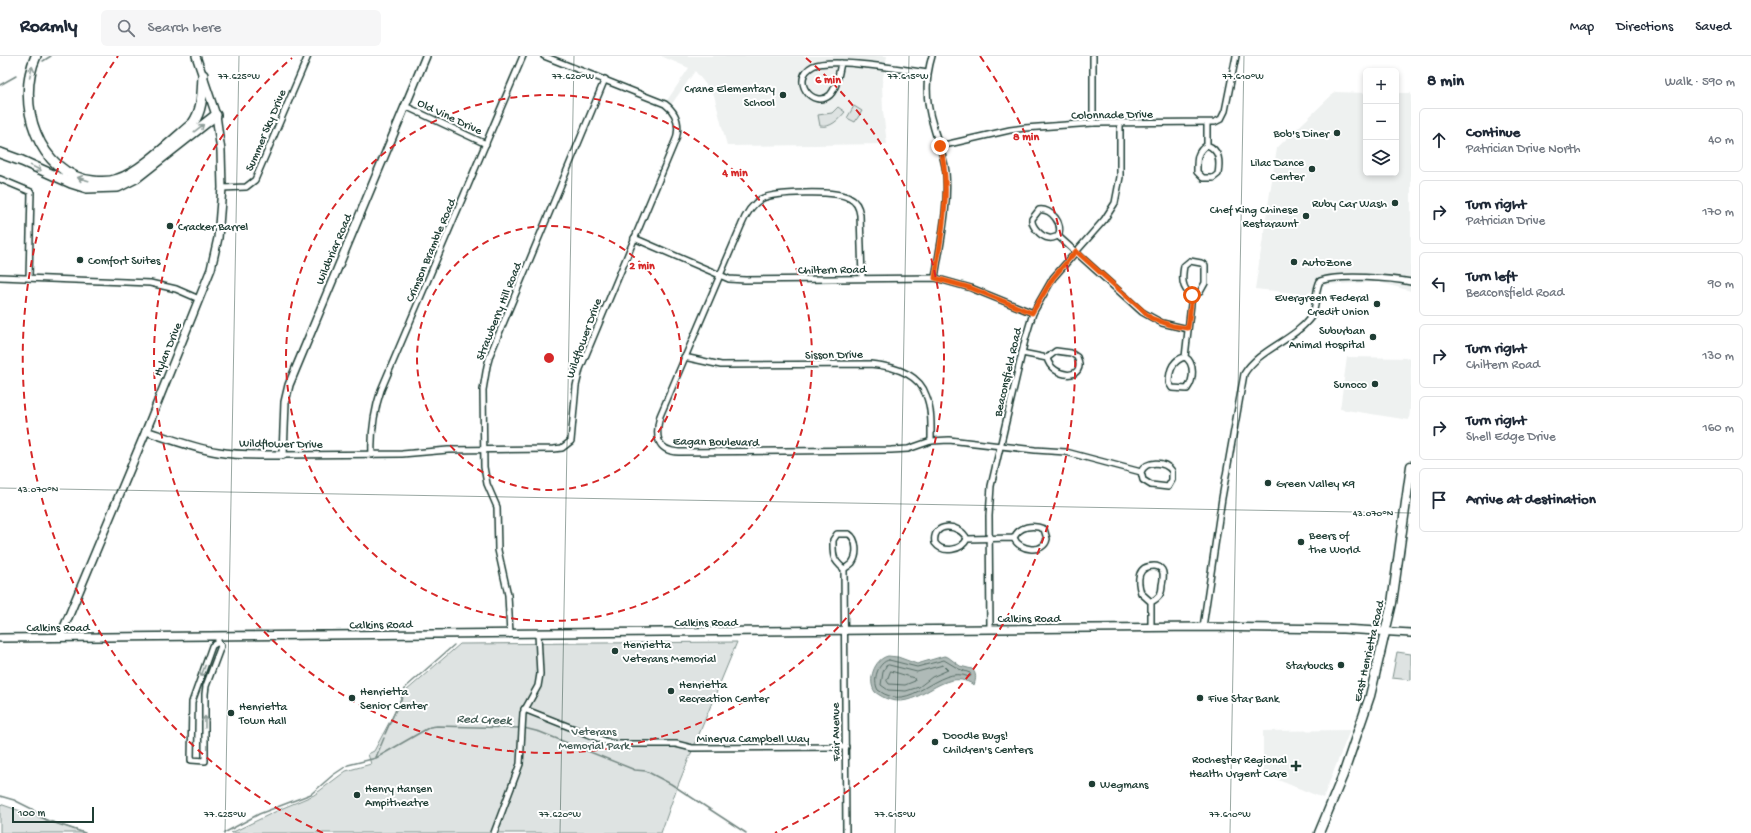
<!DOCTYPE html>
<meta charset="utf-8">
<style>
body{margin:0;font-family:"Gochi Hand",sans-serif;background:#f6f6f7;color:#1f2937}
.controls{position:absolute;right:12px;top:12px;display:grid;overflow:hidden;border-radius:6px;box-shadow:0 2px 6px #0003}
.controls button{width:36px;height:36px;display:grid;place-items:center;padding:0;border:0;border-bottom:1px solid #e0e1e3;background:#fff;color:#1f2937;font:20px sans-serif}
.scale{position:absolute;left:12px;bottom:10px;width:82px;box-sizing:border-box;padding-left:4px;border:2px solid #1f3d34;border-top:0;font-size:11px;line-height:14px;white-space:nowrap;color:#1f3d34;-webkit-text-stroke:3px #fff;paint-order:stroke}
.stop{position:absolute;width:12px;height:12px;margin:-9px;border:3px solid #ea580c;border-radius:50%;background:#fff}
.stop.end{background:#ea580c;border-color:#fff;box-shadow:0 1px 4px #0008}
.list{margin:0;padding:0;list-style:none}
h2{display:flex;justify-content:space-between;align-items:center;height:52px;margin:0;padding:0 16px;font-size:17px}
h2 small{font-size:13px;font-weight:400;color:#747a83}
.list li{display:grid;grid-template-columns:26px 1fr auto;gap:12px;align-items:center;box-sizing:border-box;height:64px;margin:0 8px 8px;padding:0 8px;border:1px solid #e0e1e3;border-radius:6px}
.list b{display:block;font-size:15px;white-space:nowrap}
.list p{margin:0;font-size:13px;white-space:nowrap;color:#747a83}
.list em{font-size:13px;font-style:normal;color:#747a83}
.icon{flex:none;width:22px;height:22px;fill:none;stroke:currentColor;stroke-width:2;stroke-linecap:round;stroke-linejoin:round}
.map{position:relative;flex:none;width:1411px;height:777px;overflow:hidden}
header{display:flex;align-items:center;gap:24px;box-sizing:border-box;height:56px;padding:0 20px;background:#fff;border-bottom:1px solid #e0e1e3}
header strong{font-size:19px}
nav{display:flex;gap:22px;margin-inline-start:auto;font-size:14px}
.search{width:280px;height:36px;background:#f6f6f7;display:flex;align-items:center;gap:10px;box-sizing:border-box;padding:0 14px;border-radius:6px;color:#747a83;font-size:15px}
main{display:flex}
aside{flex:1;background:#fff}
.map>svg:first-child{display:block}
</style>
<header>
<strong>Roamly</strong>
<div class="search"><svg class="icon" aria-label="search" viewBox="0 0 24 24"><circle cx="10" cy="10" r="6"/><path d="M15 15l6 6"/></svg>Search here</div>
<nav><a>Map</a><a>Directions</a><a>Saved</a></nav>
</header>
<main>
<div class="map">
<svg width="1411" height="777" viewBox="0 0 1411 777">
<rect width="100%" height="100%" fill="#fff"/>
<filter id="ink" filterUnits="userSpaceOnUse"><feTurbulence type="fractalNoise" baseFrequency=".025" numOctaves="2"/><feDisplacementMap in="SourceGraphic" scale="8" xChannelSelector="R" yChannelSelector="G"/><feConvolveMatrix kernelMatrix="1 2 1 2 8 2 1 2 1" color-interpolation-filters="sRGB"/></filter>
<g filter="url(#ink)">
<g fill="#eef1f0">
<path d="M661,0h226l-5,27 1,28 4,33 -160,2 -13,-51 -19,-24 -24,34 -5,-3 23,-34z"/>
<path d="M1335,36l31,1v80h30v-80h15v198l-32,-9 -55,3 -18,9 -51,-5 22,-141z"/>
<path d="M1347,301l64,1v43l-2,19 -69,-11z"/>
<path d="M1350,674l-27,68 -60,-24v-43z"/>
</g>
<g fill="#dee3e2" stroke="#7e908b">
<path d="M854,50l8,5 -7,11 -8,-4z"/>
<path d="M838,51l7,5c-7,8 -14,16 -25,14l-2,-11 14,-2z"/>
<path d="M737,586l-61,148 -15,43h-430l52,-25 31,-13 32,-24 25,-7 -3,-10 6,-3 32,-60 54,-47z"/>
<path d="M1397,596l14,2v26l-19,-2z"/>
<path d="M0,748l85,29h-85z"/>
</g>
<path fill="#afbab7" stroke="#758883" d="M888,600l10,1 19,7 27,-8 4,1 12,9 12,3c5,5 4,10 2,16 -35,-23 -58,38 -99,7 -8,-11 -1,-33 13,-36z"/>
<g fill="none" stroke-linecap="round" stroke-linejoin="round">
<g stroke="#596f68" stroke-width="1">
<path d="M889,604l28,7 27,-7 15,9 11,4 1,3 -2,1c-32,-14 -57,39 -91,13 -6,-10 0,-28 11,-30z"/>
<path d="M889,609l28,7 26,-7 5,5 -16,7 -13,10 -13,4 -18,-1 -7,-5 2,-13 3,-6z"/>
<path d="M891,615l23,7 1,3 -10,4 -16,-1 -2,-3z"/>
</g>
<g stroke="#758883" stroke-width="1.5">
<path d="M43,5l8,-5"/>
<path d="M0,29l16,-9"/>
<path d="M524,672l16,4 95,38 11,1 25,13 75,49"/>
<path d="M385,678l21,-47 48,-42"/>
<path d="M376,701l8,-19"/>
<path d="M0,740l14,4 18,9 14,11 39,13"/>
<path d="M224,777l35,-19 52,-20 22,-19 15,-10 28,-7 54,-31 7,-1 83,2"/>
</g>
<defs>
<g id="street">
<path d="M932,0c-7,23 -6,47 1,69 4,16 11,30 13,47 3,36 -6,72 -11,106"/>
<path d="M1093,0v67"/>
<path d="M841,7c-2,9 -4,25 -11,32 -17,15 -41,-16 -17,-29 18,-9 92,4 115,7"/>
<path d="M405,50l81,38"/>
<path d="M1207,67v22c-11,7 -10,15 -10,27l6,6h10l5,-4c2,-12 2,-24 -11,-29"/>
<path d="M940,90l70,-16 15,-2 68,-5 122,-1 6,-3 4,-8 11,-55"/>
<path d="M0,123l31,13 -2,86"/>
<path d="M222,132l24,-1 9,-7 53,-124"/>
<path d="M1058,180c-3,1 -6,3 -9,2 -8,-1 -18,-12 -17,-19l7,-9c12,-2 25,14 19,26l84,76 20,11 26,6"/>
<path d="M634,182l95,41 16,1 190,-2 36,10 62,25"/>
<path d="M0,221l150,6 26,6 23,10"/>
<path d="M862,222l-2,-63c-1,-8 -4,-14 -11,-17 -13,-8 -75,-6 -88,1 -10,6 -16,17 -20,27l-81,190c-5,19 -4,35 19,36l212,-2 17,-1 23,-8 18,-1 86,10 31,2 75,20 2,8 8,5 17,2 4,-7v-9c-7,-10 -26,-11 -31,1"/>
<path d="M1022,297l25,5c5,21 41,23 30,-1l-6,-4 -15,-2 -9,7"/>
<path d="M684,301l37,8 149,-1c21,2 48,8 56,31 6,14 5,31 5,46"/>
<path d="M1185,301c10,6 9,23 2,32l-15,-1 -3,-5c0,-12 3,-23 16,-26l7,-62 8,-3 5,-9v-18l-4,-2 -11,-2 -6,5c-2,11 -3,23 8,29"/>
<path d="M283,399l119,-1 46,-4 106,-1 8,-1 9,-7 5,-55 4,-17 96,-230c4,-14 1,-26 -11,-35l-121,-48"/>
<path d="M372,399c-1,-23 2,-44 9,-65l142,-334"/>
<path d="M967,483c-5,11 -24,15 -32,4 -4,-21 25,-20 32,-4l47,-1c5,13 30,16 33,1l-3,-10c-11,-5 -25,-3 -30,9"/>
<path d="M844,513c-12,-10 -11,-14 -11,-29l4,-6h12c8,5 9,21 3,29 -2,2 -5,4 -8,6l2,264"/>
<path d="M1151,546l-10,-9c-4,-13 -4,-27 13,-27 3,0 6,1 8,4 2,3 1,11 0,15 0,9 -3,13 -11,17v26"/>
<path d="M1203,571l19,-129 22,-124c15,-25 49,-33 67,-57 7,-10 3,-25 9,-36 18,-7 72,-3 91,1"/>
<path d="M990,573l-1,-113 2,-30 34,-146 8,-27 20,-35 51,-58 11,-17 5,-26v-53"/>
<path d="M510,578l-2,-39 -10,-45 -1,-43 -10,-23 -3,-17 -1,-77 4,-24 3,-11 115,-276"/>
<path d="M218,586l3,4 -15,40 -1,8v67l-14,-1 1,-58 20,-56 6,-4v-5"/>
<path d="M524,653l86,34 9,1h57l16,4 154,-1"/>
<path d="M494,777l26,-69 3,-51 15,-27 2,-12 -2,-40"/>
</g>
<g id="secondary">
<path d="M146,375c24,8 47,17 72,21 21,4 43,3 65,3l2,-53 4,-17 137,-329"/>
<path d="M60,581l86,-206 65,-162 7,-31 4,-50 -1,-37 -5,-36 -20,-59"/>
<path d="M0,582l1203,-11 140,2 68,4"/>
</g>
<path id="primary" d="M1319,777l24,-58 27,-79 22,-93 19,-137"/>
<g id="highway">
<path d="M36,0c-21,46 2,119 57,125 8,1 17,1 25,-2 21,-6 56,-40 75,-56 10,-14 9,-31 10,-48"/>
<path d="M0,97l22,8 49,22 16,5 31,-1 18,-9 80,-63"/>
</g>
</defs>
<use href="#street" stroke="#1f3d34" stroke-width="8"/>
<use href="#secondary" stroke="#1f3d34" stroke-width="10"/>
<use href="#primary" stroke="#1f3d34" stroke-width="11"/>
<use href="#highway" stroke="#1f3d34" stroke-width="12"/>
<use href="#street" stroke="#fff" stroke-width="5"/>
<use href="#secondary" stroke="#fff" stroke-width="7"/>
<use href="#primary" stroke="#fff" stroke-width="8"/>
<use href="#highway" stroke="#fff" stroke-width="9"/>
</g>
<defs><path id="oneway-shaft" d="M-6 0H5M1.5-3L5.5 0L1.5 3" fill="none" stroke-width="1.6" stroke-linecap="round" stroke-linejoin="round"/></defs>
<g stroke="#8f9e9a">
<use href="#oneway-shaft" transform="translate(31 16) rotate(-77)"/>
<use href="#oneway-shaft" transform="translate(199 72) rotate(-38)"/>
<use href="#oneway-shaft" transform="translate(36 112) rotate(26)"/>
<use href="#oneway-shaft" transform="translate(83 123) rotate(-164)"/>
<use href="#oneway-shaft" transform="translate(203 615) rotate(111)"/>
<use href="#oneway-shaft" transform="translate(205 666) rotate(-90)"/>
</g>
</g>
<g fill="none" stroke-linecap="round" stroke-linejoin="round" filter="url(#ink)">
<path stroke="#ea580c" stroke-width="5" d="M940,90c12,44 1,88 -5,132l36,10 61,25 21,-35 23,-27 75,67 22,8 15,2 4,-33"/>
</g>
<path fill="none" stroke="#1f3d34" stroke-width="1" stroke-opacity="0.45" d="M0,432l1411,25M225,777l14,-777M560,777l14,-777M895,777l14,-777M1230,777l14,-777"/>
<g fill="none" stroke="#d62828" stroke-width="2" stroke-dasharray="7 5">
<circle cx="549" cy="302" r="132"/>
<circle cx="549" cy="302" r="263"/>
<path d="M806 2A395 395 0 1 1 292 2"/>
<path d="M323 777A526 526 0 0 1 118 0M980 0A526 526 0 0 1 775 777"/>
</g>
<g fill="#1f3d34" stroke="#fff" stroke-width="1.5">
<circle cx="783" cy="39" r="4"/>
<circle cx="1337" cy="77" r="4"/>
<circle cx="1312" cy="113" r="4"/>
<circle cx="1395" cy="147" r="4"/>
<circle cx="1306" cy="160" r="4"/>
<circle cx="170" cy="170" r="4"/>
<circle cx="80" cy="204" r="4"/>
<circle cx="1294" cy="206" r="4"/>
<circle cx="1377" cy="248" r="4"/>
<circle cx="1373" cy="281" r="4"/>
<circle cx="1375" cy="328" r="4"/>
<circle cx="1268" cy="427" r="4"/>
<circle cx="1301" cy="486" r="4"/>
<circle cx="615" cy="595" r="4"/>
<circle cx="1341" cy="609" r="4"/>
<circle cx="671" cy="635" r="4"/>
<circle cx="352" cy="642" r="4"/>
<circle cx="1200" cy="642" r="4"/>
<circle cx="231" cy="657" r="4"/>
<circle cx="935" cy="686" r="4"/>
<path d="M1294 704h4v4h4v4h-4v4h-4v-4h-4v-4h4z"/>
<circle cx="1092" cy="728" r="4"/>
<circle cx="357" cy="739" r="4"/>
</g>
<g text-anchor="middle" stroke-width="4" stroke-linejoin="round" paint-order="stroke">
<g font-size="12" fill="#1f3d34" stroke="#fff" text-anchor="start">
<text x="775" y="36" text-anchor="end">Crane Elementary<tspan x="775" dy="14">School</tspan></text>
<text x="1329" y="81" text-anchor="end">Bob's Diner</text>
<text x="1304" y="110" text-anchor="end">Lilac Dance<tspan x="1304" dy="14">Center</tspan></text>
<text x="1387" y="151" text-anchor="end">Ruby Car Wash</text>
<text x="1298" y="157" text-anchor="end">Chef King Chinese<tspan x="1298" dy="14">Restaraunt</tspan></text>
<text x="178" y="174">Cracker Barrel</text>
<text x="88" y="208">Comfort Suites</text>
<text x="1302" y="210">AutoZone</text>
<text x="1369" y="245" text-anchor="end">Evergreen Federal<tspan x="1369" dy="14">Credit Union</tspan></text>
<text x="1365" y="278" text-anchor="end">Suburban<tspan x="1365" dy="14">Animal Hospital</tspan></text>
<text x="1367" y="332" text-anchor="end">Sunoco</text>
<text x="1276" y="431">Green Valley K9</text>
<text x="1309" y="483">Beers of<tspan x="1309" dy="14">the World</tspan></text>
<text x="623" y="592">Henrietta<tspan x="623" dy="14">Veterans Memorial</tspan></text>
<text x="1333" y="613" text-anchor="end">Starbucks</text>
<text x="679" y="632">Henrietta<tspan x="679" dy="14">Recreation Center</tspan></text>
<text x="360" y="639">Henrietta<tspan x="360" dy="14">Senior Center</tspan></text>
<text x="1208" y="646">Five Star Bank</text>
<text x="239" y="654">Henrietta<tspan x="239" dy="14">Town Hall</tspan></text>
<text x="943" y="683">Doodle Bugs!<tspan x="943" dy="14">Children's Centers</tspan></text>
<text x="1287" y="707" text-anchor="end">Rochester Regional<tspan x="1287" dy="14">Health Urgent Care</tspan></text>
<text x="1100" y="732">Wegmans</text>
<text x="365" y="736">Henry Hansen<tspan x="365" dy="14">Ampitheatre</tspan></text>
</g>
<g font-size="12" fill="#1f3d34" stroke="#fff">
<text transform="translate(1112 58) rotate(-1)" y="4">Colonnade Drive</text>
<text transform="translate(450 60) rotate(25)" y="4">Old Vine Drive</text>
<text transform="translate(265 74) rotate(-67)" y="4">Summer Sky Drive</text>
<text transform="translate(333 193) rotate(-67)" y="4">Wildbriar Road</text>
<text transform="translate(430 194) rotate(-67)" y="4">Crimson Bramble Road</text>
<text transform="translate(832 213) rotate(-1)" y="4">Chiltern Road</text>
<text transform="translate(498 255) rotate(-68)" y="4">Strawberry Hill Road</text>
<text transform="translate(583 282) rotate(-70)" y="4">Wildflower Drive</text>
<text transform="translate(167 293) rotate(-68)" y="4">Hylan Drive</text>
<text transform="translate(834 298) rotate(-1)" y="4">Sisson Drive</text>
<text transform="translate(1007 316) rotate(-77)" y="4">Beaconsfield Road</text>
<text transform="translate(716 385) rotate(1)" y="4">Eagan Boulevard</text>
<text transform="translate(281 387) rotate(1)" y="4">Wildflower Drive</text>
<text x="1029" y="566">Calkins Road</text>
<text x="706" y="570">Calkins Road</text>
<text transform="translate(381 568) rotate(-1)" y="4">Calkins Road</text>
<text x="58" y="575">Calkins Road</text>
<text transform="translate(1368 595) rotate(-77)" y="4">East Henrietta Road</text>
<text transform="translate(835 676) rotate(-91)" y="4">Fair Avenue</text>
<text x="753" y="686">Minerva Campbell Way</text>
</g>
<g font-size="12" fill="#455e57" stroke="#fff">
<text x="594" y="679">Veterans<tspan x="594" dy="14">Memorial Park</tspan></text>
</g>
<g font-size="13" font-style="italic" fill="#4a625b" stroke="#fff">
<text transform="translate(484 662) rotate(2)" y="5">Red Creek</text>
</g>
</g>
<g font-size="10" text-anchor="middle" fill="#1f3d34" stroke="#fff" stroke-width="4" stroke-linejoin="round" paint-order="stroke">
<text x="239" y="23">77.625°W</text>
<text x="573" y="23">77.620°W</text>
<text x="908" y="23">77.615°W</text>
<text x="1243" y="23">77.610°W</text>
<text x="38" y="436">43.070°N</text>
<text x="1373" y="460">43.070°N</text>
<text x="225" y="761">77.625°W</text>
<text x="560" y="761">77.620°W</text>
<text x="895" y="761">77.615°W</text>
<text x="1230" y="761">77.610°W</text>
</g>
<circle cx="549" cy="302" r="6" fill="#d62828" stroke="#fff" stroke-width="2"/>
<g font-size="12" text-anchor="middle" font-weight="bold" fill="#d62828" stroke="#fff" stroke-width="4" stroke-linejoin="round" paint-order="stroke">
<text x="828" y="27">6 min</text>
<text x="1026" y="84">8 min</text>
<text x="735" y="120">4 min</text>
<text x="642" y="213">2 min</text>
</g>
</svg>
<div class="controls">
<button>+</button>
<button>−</button>
<button><svg class="icon" aria-label="layers" viewBox="0 0 24 24"><path d="M12 4l9 5-9 5-9-5zM3 14l9 5 9-5"/></svg></button>
</div>
<div class="scale">100 m</div>
<div class="stop" style="left:1192px;top:239px"></div>
<div class="stop end" style="left:940px;top:90px"></div>
</div>
<aside>
<h2>8 min<small>Walk · 590 m</small></h2>
<ul class="list">
<li><svg class="icon" aria-label="ahead" viewBox="0 0 24 24"><path d="M12 20V5M6 11l6-6 6 6"/></svg><div><b>Continue</b><p>Patrician Drive North</p></div><em>40 m</em></li>
<li><svg class="icon" aria-label="right" viewBox="0 0 24 24"><path d="M7 20v-9h11M14 6l5 5-5 5"/></svg><div><b>Turn right</b><p>Patrician Drive</p></div><em>170 m</em></li>
<li><svg class="icon" aria-label="left" viewBox="0 0 24 24"><path d="M17 20v-9H6M10 6l-5 5 5 5"/></svg><div><b>Turn left</b><p>Beaconsfield Road</p></div><em>90 m</em></li>
<li><svg class="icon" aria-label="right" viewBox="0 0 24 24"><path d="M7 20v-9h11M14 6l5 5-5 5"/></svg><div><b>Turn right</b><p>Chiltern Road</p></div><em>130 m</em></li>
<li><svg class="icon" aria-label="right" viewBox="0 0 24 24"><path d="M7 20v-9h11M14 6l5 5-5 5"/></svg><div><b>Turn right</b><p>Shell Edge Drive</p></div><em>160 m</em></li>
<li><svg class="icon" aria-label="arrive" viewBox="0 0 24 24"><path d="M6 21V4h12l-3 4 3 4H6"/></svg><div><b>Arrive at destination</b></div></li>
</ul>
</aside>
</main>
